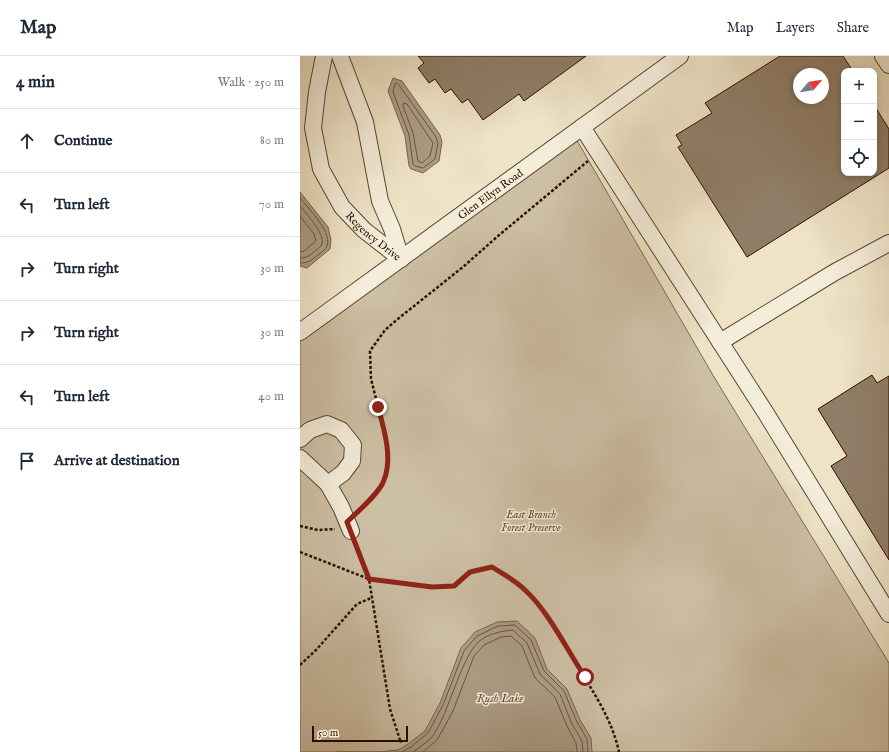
<!DOCTYPE html>
<meta charset="utf-8">
<style>
body{margin:0;font-family:"IM FELL English",serif;background:#f2f2f3;color:#1f2937}
.controls{position:absolute;right:12px;top:12px;display:grid;overflow:hidden;border-radius:8px;box-shadow:0 2px 6px #0003}
.controls button{width:36px;height:36px;display:grid;place-items:center;padding:0;border:0;border-bottom:1px solid #e0e1e3;background:#fff;color:#1f2937;font:20px sans-serif}
.compass{position:absolute;left:493px;top:12px;width:36px;height:36px;border-radius:50%;background:#fff;box-shadow:0 2px 6px #0003;rotate:61deg}
.scale{position:absolute;left:12px;bottom:10px;width:96px;box-sizing:border-box;padding-left:4px;border:2px solid #2a0f00;border-top:0;font-size:11px;line-height:14px;white-space:nowrap;color:#2a0f00;-webkit-text-stroke:3px #f4edda;paint-order:stroke}
.stop{position:absolute;width:12px;height:12px;margin:-9px;border:3px solid #8f2418;border-radius:50%;background:#fff}
.stop.end{background:#8f2418;border-color:#fff;box-shadow:0 1px 4px #0008}
.list{margin:0;padding:0;list-style:none}
h2{display:flex;justify-content:space-between;align-items:center;height:52px;margin:0;padding:0 16px;font-size:17px}
h2 small{font-size:13px;font-weight:400;color:#747a83}
.list li{display:grid;grid-template-columns:26px 1fr auto;gap:12px;align-items:center;box-sizing:border-box;height:64px;padding:0 16px;border-top:1px solid #e0e1e3}
.list b{display:block;font-size:15px;white-space:nowrap}
.list em{font-size:13px;font-style:normal;color:#747a83}
.icon{flex:none;width:22px;height:22px;fill:none;stroke:currentColor;stroke-width:2;stroke-linecap:round;stroke-linejoin:round}
.map{position:relative;flex:none;width:589px;height:696px;overflow:hidden}
header{display:flex;align-items:center;gap:24px;box-sizing:border-box;height:56px;padding:0 20px;background:#fff;border-bottom:1px solid #e0e1e3}
header strong{font-size:19px}
nav{display:flex;gap:22px;margin-inline-start:auto;font-size:14px}
main{display:flex}
aside{flex:1;background:#fff}
.map>svg:first-child{display:block}
</style>
<header>
<strong>Map</strong>
<nav><a>Map</a><a>Layers</a><a>Share</a></nav>
</header>
<main>
<aside>
<h2>4 min<small>Walk · 250 m</small></h2>
<ul class="list">
<li><svg class="icon" aria-label="ahead" viewBox="0 0 24 24"><path d="M12 20V5M6 11l6-6 6 6"/></svg><div><b>Continue</b></div><em>80 m</em></li>
<li><svg class="icon" aria-label="left" viewBox="0 0 24 24"><path d="M17 20v-9H6M10 6l-5 5 5 5"/></svg><div><b>Turn left</b></div><em>70 m</em></li>
<li><svg class="icon" aria-label="right" viewBox="0 0 24 24"><path d="M7 20v-9h11M14 6l5 5-5 5"/></svg><div><b>Turn right</b></div><em>30 m</em></li>
<li><svg class="icon" aria-label="right" viewBox="0 0 24 24"><path d="M7 20v-9h11M14 6l5 5-5 5"/></svg><div><b>Turn right</b></div><em>30 m</em></li>
<li><svg class="icon" aria-label="left" viewBox="0 0 24 24"><path d="M17 20v-9H6M10 6l-5 5 5 5"/></svg><div><b>Turn left</b></div><em>40 m</em></li>
<li><svg class="icon" aria-label="arrive" viewBox="0 0 24 24"><path d="M6 21V4h12l-3 4 3 4H6"/></svg><div><b>Arrive at destination</b></div></li>
</ul>
</aside>
<div class="map">
<svg width="589" height="696" viewBox="0 0 589 696">
<rect width="100%" height="100%" fill="#eee3c6"/>
<filter id="stains"><feTurbulence type="fractalNoise" baseFrequency=".005" numOctaves="4"/><feColorMatrix values="0 0 0 0 .2 0 0 0 0 .09 0 0 0 0 .02 0 0 0 .5 -.17"/></filter>
<radialGradient id="worn" r=".72"><stop offset=".6" stop-color="#630" stop-opacity="0"/><stop offset="1" stop-color="#630" stop-opacity=".3"/></radialGradient>
<path fill="#cdbfa4" stroke="#7c6752" d="M275,81l139,240 175,286v89h-589v-414z"/>
<g fill="#ab9b83" stroke="#77634f">
<path d="M93,22l9,3 38,54 2,7 -3,19 -16,12 -12,-4 -2,-3 -4,-30 -17,-45z"/>
<path d="M0,136l28,35 3,13 -1,9 -23,19 -7,-2z"/>
<path d="M217,565l18,17 12,31 20,20 13,31 11,18 1,14h-255h42l19,-2 10,-6 17,-13 15,-28 21,-55 14,-16 22,-10z"/>
</g>
<g fill="none" stroke-linecap="round" stroke-linejoin="round">
<g stroke="#6a5542" stroke-width="1">
<path d="M97,27l2,2 37,52 2,6 -3,16 -12,9 -8,-2 -2,-2 -4,-29 -16,-43 2,-8z"/>
<path d="M104,47l3,1 26,39 -3,13 -8,7 -4,-2 -5,-28 -10,-27z"/>
<path d="M0,142c8,10 35,37 26,50 -2,2 -5,5 -7,6 -7,6 -10,9 -19,9"/>
<path d="M0,150c6,8 28,30 21,40 -2,2 -5,4 -7,6 -5,4 -8,6 -14,6"/>
<path d="M0,160l14,18 2,7 -12,10 -4,1"/>
<path d="M102,696l9,-5 17,-14 15,-28 21,-54 13,-15 21,-10 17,-1 16,15 13,31 20,20 13,31 10,17 1,13"/>
<path d="M113,696c6,-4 14,-10 19,-15 18,-24 29,-84 50,-98 10,-6 20,-8 31,-9l14,13 13,31 20,20 12,30 10,17 1,11"/>
<path d="M123,696l14,-12 16,-29 21,-55 10,-11 17,-8 10,-1 11,10 13,32 20,19 12,29 9,17 1,9"/>
</g>
</g>
<g fill="#907d67" stroke="#2a0f00" fill-rule="evenodd">
<path d="M118,0h168l-62,45 -5,-7 -36,26 -15,-21 -6,4 -11,-14 -6,4 -10,-14 -6,4 -11,-15 6,-5z"/>
<path d="M480,0h63l10,15h-9v102h30v-68l15,24v39l-142,89 -69,-110 4,-2 -6,-10 36,-22 -7,-10zM499,18h24v24h-24z"/>
<path d="M572,319l5,8 12,-7v184l-58,-94 16,-10 -29,-47z"/>
</g>
<g fill="none" stroke-linecap="round" stroke-linejoin="round">
<defs>
<g id="minor">
<path id="s1" d="M24,0l-7,36 -4,36 8,41 21,38 22,23 37,29"/>
<path d="M40,0l25,66 15,79 12,28 9,30"/>
<path d="M583,0l6,9"/>
<path d="M282,71l185,288 122,199"/>
<path id="s2" d="M0,276l380,-276"/>
<path d="M420,286l115,-70 54,-29"/>
<path d="M0,383l10,-9 17,-6 14,6 12,15 -1,16 -9,12 -15,11"/>
<path d="M0,402l28,26 13,23 10,24"/>
</g>
</defs>
<use href="#minor" stroke="#5b4432" stroke-width="18"/>
<g stroke="#2a0f00" stroke-width="2.5" stroke-dasharray="3 2" stroke-linecap="butt">
<path d="M58,456l11,-11 15,-20 4,-22 -3,-25 -14,-55 -1,-28 15,-21 14,-12 64,-51 35,-31 90,-75"/>
<path d="M0,470l18,4 17,-1"/>
<path d="M56,487l13,36 21,130 11,34"/>
<path d="M0,496l69,27 63,8 22,-1 16,-14 22,-5c12,7 25,14 35,24 17,19 30,42 43,63 19,32 41,61 49,98"/>
<path d="M0,609l16,-15 41,-46 14,-6"/>
</g>
<use href="#minor" stroke="#f4edda" stroke-width="16"/>
</g>
<g fill="none" stroke-linecap="round" stroke-linejoin="round">
<path stroke="#8f2418" stroke-width="5" d="M78,351c6,22 15,51 6,73 -4,13 -27,32 -37,42l22,57 63,8 22,-1 16,-14 22,-5c11,7 23,13 33,23 24,22 42,60 60,87"/>
</g>
<g text-anchor="middle" stroke-width="3" stroke-linejoin="round" paint-order="stroke">
<g font-size="11" fill="#2a0f00" stroke="#f4edda">
<text dy="4" stroke="none"><textPath href="#s2" startOffset="235">Glen Ellyn Road</textPath></text>
<text dy="4" stroke="none"><textPath href="#s1" startOffset="201">Regency Drive</textPath></text>
</g>
<g font-size="11" font-style="italic" fill="#634d39" stroke="#f4edda">
<text x="231" y="462">East Branch<tspan x="231" dy="13">Forest Preserve</tspan></text>
</g>
<g font-size="12" font-style="italic" fill="#644e3b" stroke="#f4edda">
<text x="200" y="646">Rush Lake</text>
</g>
</g>
<rect width="100%" height="100%" filter="url(#stains)"/>
<rect width="100%" height="100%" fill="url(#worn)"/>
</svg>
<div class="controls">
<button>+</button>
<button>−</button>
<button><svg class="icon" aria-label="locate" viewBox="0 0 24 24"><circle cx="12" cy="12" r="6"/><path d="M12 2v4M12 18v4M2 12h4M18 12h4"/></svg></button>
</div>
<svg class="compass" viewBox="-18 -18 36 36"><path d="M0-13l5 13h-10z" fill="#e53935"/><path d="M0 13l5-13h-10z" fill="#747a83"/></svg>
<div class="scale">50 m</div>
<div class="stop" style="left:285px;top:621px"></div>
<div class="stop end" style="left:78px;top:351px"></div>
</div>
</main>
